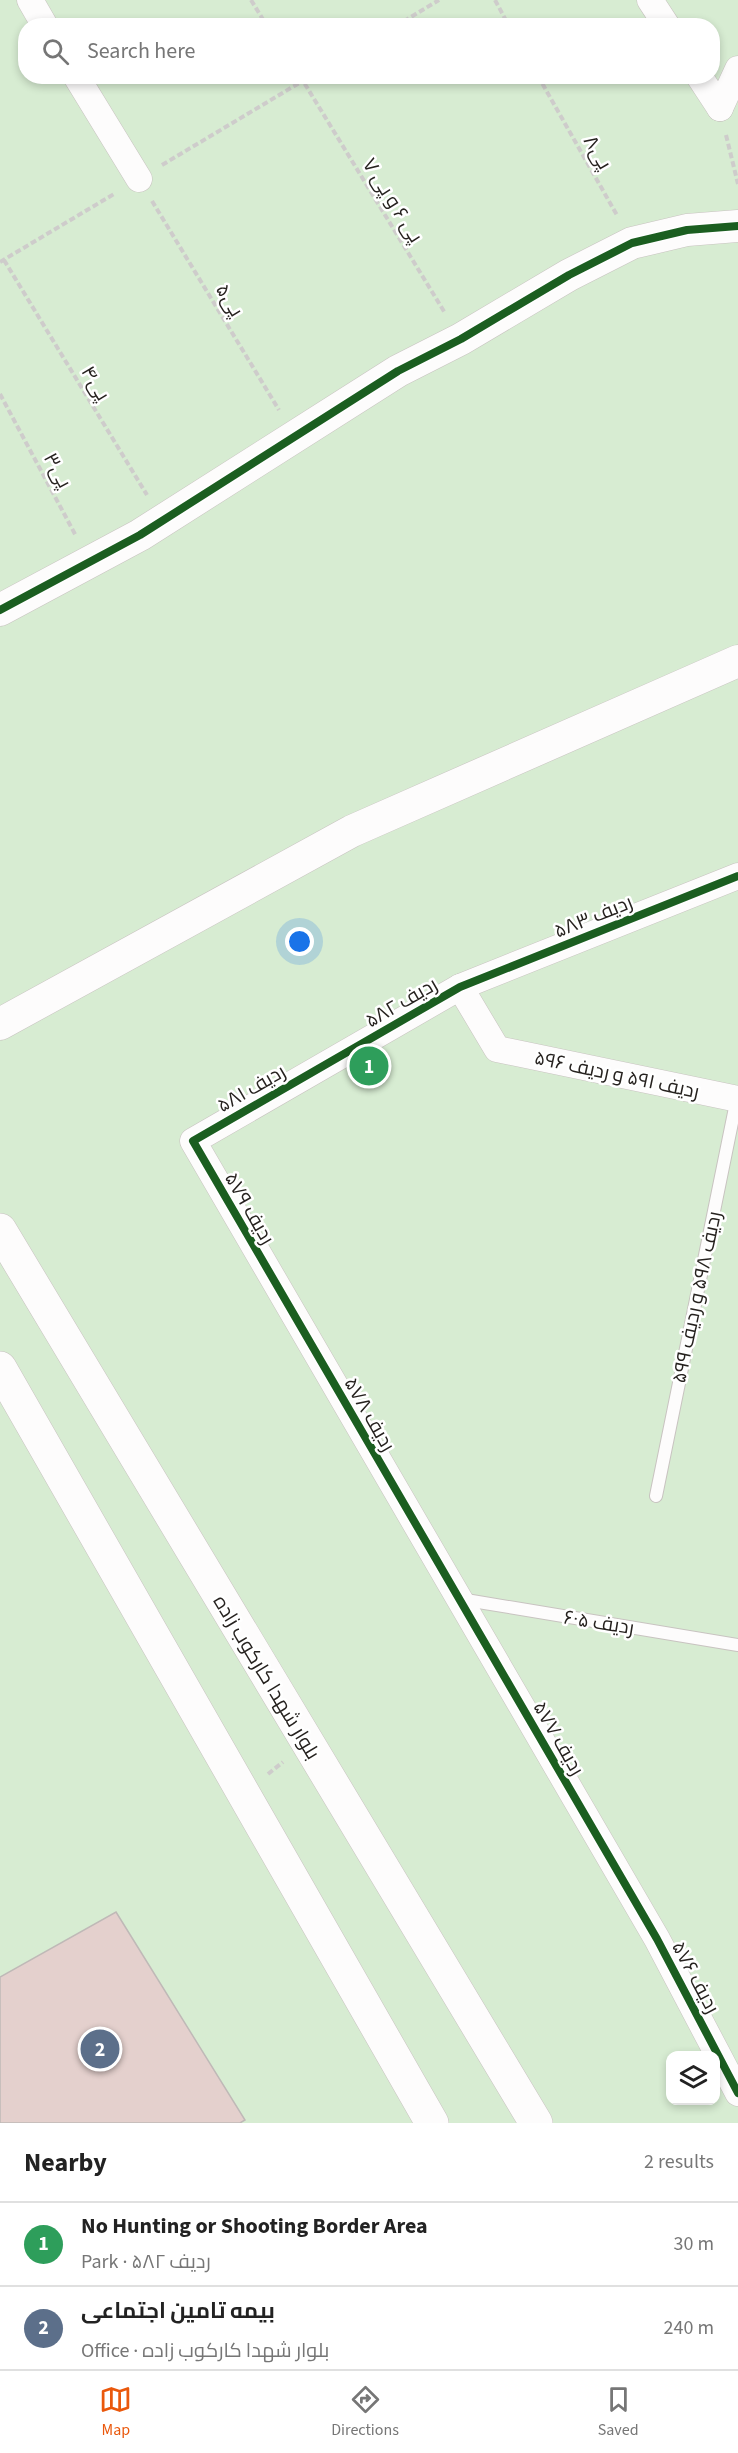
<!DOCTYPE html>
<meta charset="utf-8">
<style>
body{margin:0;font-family:"Source Sans 3",Cairo,sans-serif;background:#f2f2f2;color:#222}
.controls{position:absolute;right:18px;bottom:18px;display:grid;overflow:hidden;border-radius:12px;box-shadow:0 3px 9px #0003}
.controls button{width:54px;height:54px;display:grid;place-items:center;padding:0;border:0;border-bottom:2px solid #e0e0e0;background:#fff;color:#222;font:30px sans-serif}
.you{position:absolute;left:300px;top:942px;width:21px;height:21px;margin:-15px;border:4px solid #fff;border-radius:50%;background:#1a73e8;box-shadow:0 0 0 9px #1a73e833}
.badge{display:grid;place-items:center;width:39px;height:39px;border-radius:50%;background:#ea580c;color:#fff;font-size:20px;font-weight:700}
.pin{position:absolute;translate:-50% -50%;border:3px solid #fff;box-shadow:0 2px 6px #0006}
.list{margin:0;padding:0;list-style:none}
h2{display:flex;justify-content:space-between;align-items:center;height:78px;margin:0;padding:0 24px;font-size:26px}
h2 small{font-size:20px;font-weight:400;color:#767676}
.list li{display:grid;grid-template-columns:39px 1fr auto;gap:18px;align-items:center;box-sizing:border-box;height:84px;padding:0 24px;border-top:2px solid #e0e0e0}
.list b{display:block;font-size:22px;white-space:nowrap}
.list p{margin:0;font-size:20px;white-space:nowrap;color:#767676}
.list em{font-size:20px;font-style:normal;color:#767676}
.icon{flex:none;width:33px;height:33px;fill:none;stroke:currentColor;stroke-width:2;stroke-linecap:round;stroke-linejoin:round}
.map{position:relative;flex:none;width:738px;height:2123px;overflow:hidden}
.search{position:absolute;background:#fff;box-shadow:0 3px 9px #0003;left:18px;right:18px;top:18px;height:66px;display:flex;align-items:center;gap:15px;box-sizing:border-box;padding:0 21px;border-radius:24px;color:#767676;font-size:22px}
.sheet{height:246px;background:#fff}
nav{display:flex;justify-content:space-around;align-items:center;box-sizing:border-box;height:84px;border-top:2px solid #e0e0e0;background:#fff;font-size:16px;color:#767676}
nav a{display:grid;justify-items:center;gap:3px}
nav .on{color:#ea580c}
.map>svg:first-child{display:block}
</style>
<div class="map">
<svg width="738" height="2123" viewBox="0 0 738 2123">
<rect width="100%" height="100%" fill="#f4edea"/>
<path fill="#d7ecd2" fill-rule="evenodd" d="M0,0h738v2123h-738zM26,26h686v50h-686zM670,2056h46v44h-46z"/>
<path fill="#e4d0cd" stroke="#bfb9b7" stroke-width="1.5" d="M116,1912l129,208 -5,3h-240v-146z"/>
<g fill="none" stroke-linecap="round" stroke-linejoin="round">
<defs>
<g id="service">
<path d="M656,1496l81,-398"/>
<path d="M460,1599l278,46"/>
</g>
<g id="minor">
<path d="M30,0l15,26"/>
<path d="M650,0l17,26"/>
<path d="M76,76l63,103"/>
<path d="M699,76l21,32"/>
<path d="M720,108l18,-39"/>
<path d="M738,876l-278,111 -267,154 464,798 81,154"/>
<path d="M460,987l37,62 241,50"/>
</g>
<g id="tertiary">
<path d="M0,610l140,-75 258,-164 63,-32 108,-64 63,-32 55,-13 51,-4"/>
<path d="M0,1024l352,-193 386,-170"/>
</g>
<g id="secondary">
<path d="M0,1230l536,893"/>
<path d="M0,1368l432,755"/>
</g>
</defs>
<use href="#service" stroke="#c8c3c0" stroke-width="14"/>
<use href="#minor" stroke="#c8c3c0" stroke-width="27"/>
<use href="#tertiary" stroke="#c8c3c0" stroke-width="33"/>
<use href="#secondary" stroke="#c8c3c0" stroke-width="34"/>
<g stroke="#cecccb" stroke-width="4" stroke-dasharray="6 3" stroke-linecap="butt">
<path d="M251,0l16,26"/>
<path d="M495,0l14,26"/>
<path d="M396,26l43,-26"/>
<path d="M300,76l145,237"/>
<path d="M538,76l80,141"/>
<path d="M726,135l12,49"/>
<path d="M162,165l149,-89"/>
<path d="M152,201l127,209"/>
<path d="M4,260l143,235"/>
<path d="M0,262l114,-68"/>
<path d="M0,394l76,142"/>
<path d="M268,1774l15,-12"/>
</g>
<use href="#service" stroke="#fdfcfc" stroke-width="12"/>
<use href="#minor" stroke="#fdfcfc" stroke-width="26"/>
<use href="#tertiary" stroke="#fdfcfc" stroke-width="32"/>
<use href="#secondary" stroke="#fdfcfc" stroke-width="33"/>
<defs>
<g id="cycleway">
<path d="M0,610l140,-75 258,-164 63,-32 108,-64 63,-32 55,-13 51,-4"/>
<path d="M738,876l-278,111 -267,154 464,798 81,154"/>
</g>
</defs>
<use href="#cycleway" stroke="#fff" stroke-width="11"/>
<use href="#cycleway" stroke="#1b5e20" stroke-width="8"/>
</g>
<g text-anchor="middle" stroke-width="5" stroke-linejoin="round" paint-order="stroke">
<g font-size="20" fill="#26221f" stroke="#fff">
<text transform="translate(598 152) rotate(60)" y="7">پی۸</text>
<text transform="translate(393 200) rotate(58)" y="7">پی ۶ و پی ۷</text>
<text transform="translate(230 300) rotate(59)" y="7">پی۵</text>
<text transform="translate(96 383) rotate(59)" y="7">پی۴</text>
<text transform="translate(58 470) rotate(62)" y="7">پی۳</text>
<text transform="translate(593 916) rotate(-22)" y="7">ردیف ۵۸۳</text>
<text transform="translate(401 1002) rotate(-30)" y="7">ردیف ۵۸۲</text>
<text transform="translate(617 1074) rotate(12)" y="7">ردیف ۵۹۱ و ردیف ۵۹۶</text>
<text transform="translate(251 1088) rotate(-30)" y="7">ردیف ۵۸۱</text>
<text transform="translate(250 1208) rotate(60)" y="7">ردیف ۵۷۹</text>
<text transform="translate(696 1297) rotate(-78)" y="7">ردیف ۵۹۸ و ردیف ۵۹۹</text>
<text transform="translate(370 1414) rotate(60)" y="7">ردیف ۵۷۸</text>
<text transform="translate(599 1622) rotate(9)" y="7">ردیف ۶۰۵</text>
<text transform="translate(267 1677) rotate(59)" y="7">بلوار شهدا کارکوب زاده</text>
<text transform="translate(559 1738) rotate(60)" y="7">ردیف ۵۷۷</text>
<text transform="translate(696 1977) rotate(62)" y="7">ردیف ۵۷۶</text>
</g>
</g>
</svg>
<div class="controls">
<button><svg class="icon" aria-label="layers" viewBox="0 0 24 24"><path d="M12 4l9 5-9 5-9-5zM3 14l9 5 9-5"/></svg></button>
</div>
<div class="you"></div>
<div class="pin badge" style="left:369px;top:1066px;background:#2e9e5b">1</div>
<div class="pin badge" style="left:100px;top:2049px;background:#5c6f8a">2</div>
<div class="search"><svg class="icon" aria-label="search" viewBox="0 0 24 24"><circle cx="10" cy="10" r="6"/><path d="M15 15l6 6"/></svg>Search here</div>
</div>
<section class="sheet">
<h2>Nearby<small>2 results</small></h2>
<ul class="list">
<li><span class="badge" style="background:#2e9e5b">1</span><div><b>No Hunting or Shooting Border Area</b><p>Park · ردیف ۵۸۲</p></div><em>30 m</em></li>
<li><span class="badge" style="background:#5c6f8a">2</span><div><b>بیمه تامین اجتماعی</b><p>Office · بلوار شهدا کارکوب زاده</p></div><em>240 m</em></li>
</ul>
</section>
<nav>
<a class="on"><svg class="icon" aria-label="map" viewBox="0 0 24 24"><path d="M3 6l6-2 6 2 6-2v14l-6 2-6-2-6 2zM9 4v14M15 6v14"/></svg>Map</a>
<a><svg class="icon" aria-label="directions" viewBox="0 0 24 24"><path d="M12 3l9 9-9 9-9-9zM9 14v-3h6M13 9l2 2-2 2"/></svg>Directions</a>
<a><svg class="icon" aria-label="saved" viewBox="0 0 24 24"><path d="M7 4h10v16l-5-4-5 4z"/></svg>Saved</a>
</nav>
